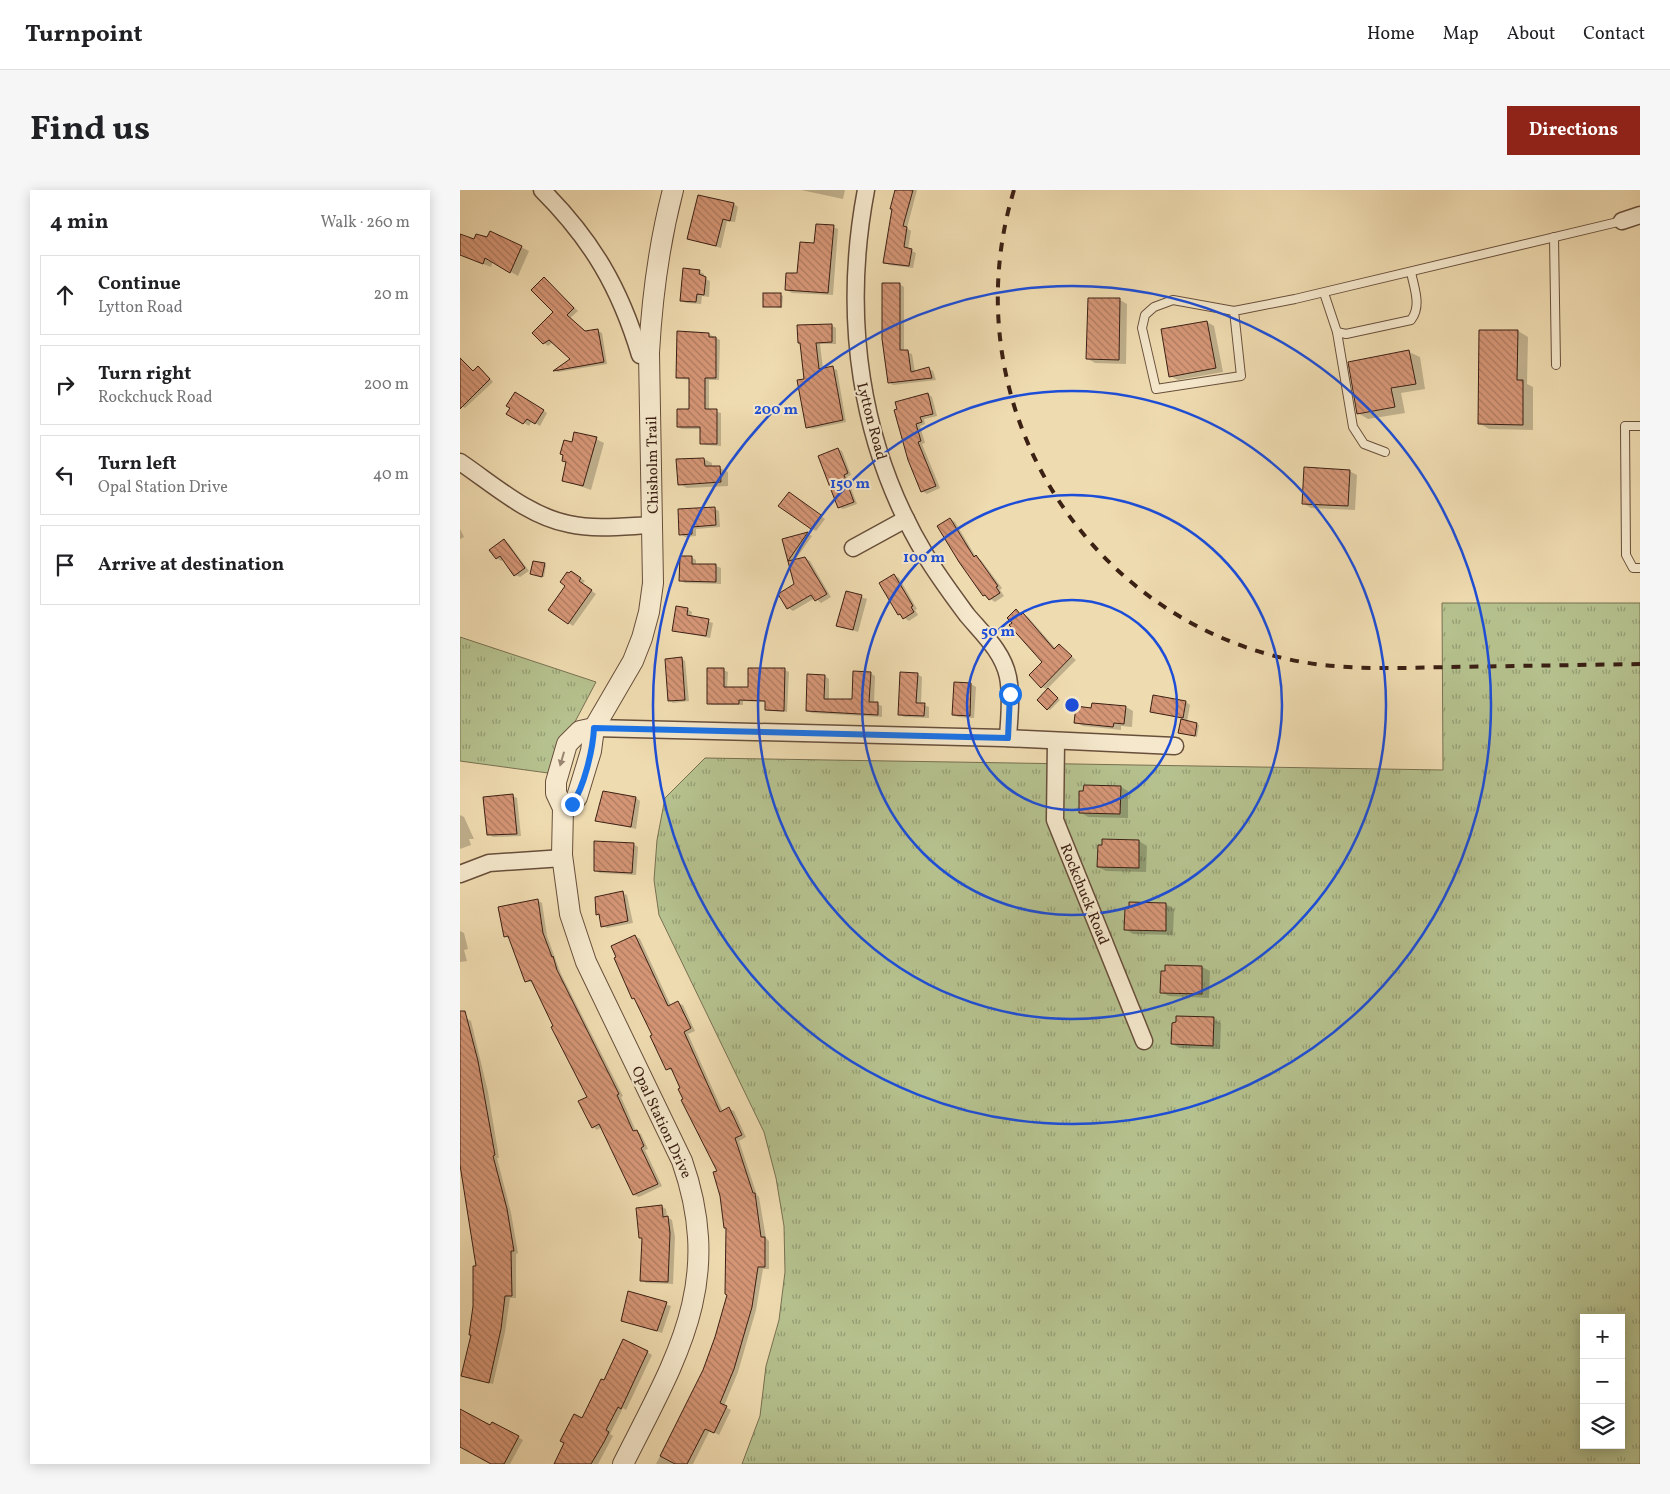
<!DOCTYPE html>
<meta charset="utf-8">
<style>
body{margin:0;font-family:Vollkorn,serif;background:#f6f6f6;color:#202124}
.controls{position:absolute;right:15px;bottom:15px;display:grid;overflow:hidden;border-radius:0px;box-shadow:0 2px 12px #0003}
.controls button{width:45px;height:45px;display:grid;place-items:center;padding:0;border:0;border-bottom:1px solid #e0e0e0;background:#fff;color:#202124;font:25px sans-serif}
.stop{position:absolute;width:15px;height:15px;margin:-11px;border:4px solid #1a73e8;border-radius:50%;background:#fff}
.stop.end{background:#1a73e8;border-color:#fff;box-shadow:0 1px 5px #0008}
.list{margin:0;padding:0;list-style:none}
h2{display:flex;justify-content:space-between;align-items:center;height:65px;margin:0;padding:0 20px;font-size:21px}
h2 small{font-size:16px;font-weight:400;color:#757577}
.list li{display:grid;grid-template-columns:32px 1fr auto;gap:15px;align-items:center;box-sizing:border-box;height:80px;margin:0 10px 10px;padding:0 10px;border:1px solid #e0e0e0;border-radius:0px}
.list b{display:block;font-size:19px;white-space:nowrap}
.list p{margin:0;font-size:16px;white-space:nowrap;color:#757577}
.list em{font-size:16px;font-style:normal;color:#757577}
.icon{flex:none;width:28px;height:28px;fill:none;stroke:currentColor;stroke-width:2;stroke-linecap:round;stroke-linejoin:round}
.map{position:relative;flex:none;width:1180px;height:1274px;overflow:hidden;border-radius:0px}
header{display:flex;align-items:center;gap:30px;box-sizing:border-box;height:70px;padding:0 25px;background:#fff;border-bottom:1px solid #e0e0e0}
header strong{font-size:24px}
nav{display:flex;gap:28px;margin-inline-start:auto;font-size:18px}
.intro{display:flex;align-items:center;justify-content:space-between;box-sizing:border-box;height:120px;padding:0 30px}
h1{margin:0;font-size:35px}
.button{padding:12px 22px;border-radius:0px;background:#8f2418;color:#fff;font-size:18px;font-weight:700}
main{display:flex;gap:30px;padding:0 30px}
aside{flex:1;background:#fff;border-radius:0px;box-shadow:0 2px 12px #0003}
.map>svg:first-child{display:block}
</style>
<header>
<strong>Turnpoint</strong>
<nav><a>Home</a><a>Map</a><a>About</a><a>Contact</a></nav>
</header>
<div class="intro"><h1>Find us</h1><a class="button">Directions</a></div>
<main>
<aside>
<h2>4 min<small>Walk · 260 m</small></h2>
<ul class="list">
<li><svg class="icon" aria-label="ahead" viewBox="0 0 24 24"><path d="M12 20V5M6 11l6-6 6 6"/></svg><div><b>Continue</b><p>Lytton Road</p></div><em>20 m</em></li>
<li><svg class="icon" aria-label="right" viewBox="0 0 24 24"><path d="M7 20v-9h11M14 6l5 5-5 5"/></svg><div><b>Turn right</b><p>Rockchuck Road</p></div><em>200 m</em></li>
<li><svg class="icon" aria-label="left" viewBox="0 0 24 24"><path d="M17 20v-9H6M10 6l-5 5 5 5"/></svg><div><b>Turn left</b><p>Opal Station Drive</p></div><em>40 m</em></li>
<li><svg class="icon" aria-label="arrive" viewBox="0 0 24 24"><path d="M6 21V4h12l-3 4 3 4H6"/></svg><div><b>Arrive at destination</b></div></li>
</ul>
</aside>
<div class="map">
<svg width="1180" height="1274" viewBox="0 0 1180 1274">
<defs>
<pattern id="grass-tufts" width="24" height="20" patternUnits="userSpaceOnUse" patternTransform="scale(1.25)"><rect width="24" height="20" fill="#b5c18e"/><path d="M3 7l-1-3M5 7V3M7 7l1-3M15 17l-1-3M17 17v-4M19 17l1-3" fill="none" stroke="#949c73"/></pattern>
<pattern id="building-back-hatch" width="6" height="6" patternUnits="userSpaceOnUse" patternTransform="scale(1.25)"><rect width="6" height="6" fill="#d59676"/><path d="M-1 5l2 2M0 0l6 6M5-1l2 2" fill="none" stroke="#ae7a60"/></pattern>
</defs>
<rect width="100%" height="100%" fill="#efdbb0"/>
<filter id="stains"><feTurbulence type="fractalNoise" baseFrequency=".004" numOctaves="4"/><feColorMatrix values="0 0 0 0 .2 0 0 0 0 .09 0 0 0 0 .02 0 0 0 .5 -.17"/></filter>
<radialGradient id="worn" r=".72"><stop offset=".6" stop-color="#630" stop-opacity="0"/><stop offset="1" stop-color="#630" stop-opacity=".3"/></radialGradient>
<g fill="url(#grass-tufts)" stroke="#787051" fill-rule="evenodd">
<path d="M982,413h198v861h-898l18,-48 6,-50 13,-46 6,-48 -1,-46 -8,-48 -12,-46 -105,-217 -5,-35 3,-40 8,-42 40,-40 738,12zM1124,1128h37v127h-37z"/>
<path d="M0,447l136,45 -48,91 -88,-12z"/>
</g>
<g fill="#0003">
<path d="M341,0h44l-2,9z"/>
<path d="M437,0h20l-10,38 4,3 -3,18 8,4 -3,15 -24,-3 -5,-3z"/>
<path d="M274,14l4,3 -3,15 -8,-1 -6,27 -33,-9z"/>
<path d="M373,37l5,2 -5,66 -41,-2 -5,-3 28,-45z"/>
<path d="M30,42l39,19 -11,25 -25,-15 -2,6 -31,-12v-20l15,6 13,-2z"/>
<path d="M239,81l5,3v4l6,3 -1,16 -7,-1 -1,8 -15,-1 -5,-3z"/>
<path d="M85,89l33,32 -8,7 16,15 12,-2 4,2 5,31 -49,8 -2,-1 16,-12 -19,-17 -5,4 -4,-3 10,-31z"/>
<path d="M439,94l5,3v64l8,3 3,18 14,-3 4,2 3,9 -43,5 -4,-3z"/>
<path d="M321,105l2,1 -1,12 -18,-2z"/>
<path d="M660,110l7,4 -1,60 -31,-1 -7,-4z"/>
<path d="M747,132l7,4 9,46 -45,8 -8,-4z"/>
<path d="M371,135l5,3v16h-16l3,25 9,-1 5,2 9,52 -34,7 -5,-2 -1,-47 -5,-36z"/>
<path d="M1020,141h38l10,6 -1,47 6,3v43l-44,-1 -10,-6z"/>
<path d="M249,144l11,6 -1,40h-10v30l12,3v33l-15,-1 -5,-2v-14h-19l-4,-2 12,-17v-30l-13,-2z"/>
<path d="M949,162l11,5 5,32 -24,4 4,20 -37,6 -10,-6z"/>
<path d="M0,167l14,15 8,-2 11,12 -28,26 -5,-3z"/>
<path d="M55,203l32,20 -7,13 -8,-5 -3,5 -21,-13z"/>
<path d="M468,204l4,3 5,19 -13,3 1,5 -5,2 5,17 -3,1 18,44 -13,6 -5,-3 -24,-81z"/>
<path d="M136,249l8,4 -13,47 -28,-10 4,-17 -4,-3 10,-16z"/>
<path d="M378,259l4,2 9,24 -4,2 10,27 -14,5 -4,-2z"/>
<path d="M244,269l8,4v4l8,1 8,4v14l-41,2 -8,-4z"/>
<path d="M889,281l8,4 -2,35 -44,-2 -8,-5z"/>
<path d="M334,306l31,23 -9,12 -5,-3z"/>
<path d="M255,319l4,2 1,16 -24,2v7l-11,1 -4,-3z"/>
<path d="M491,329l4,3 21,35 5,3 21,28 -2,2 4,6 -9,6 -11,-7z"/>
<path d="M0,339l4,8 -4,2z"/>
<path d="M348,344l4,2 -17,24 10,-2 5,3 21,36 -10,6 -6,-5 -22,13 -5,-3 8,-23 -12,-45z"/>
<path d="M44,351l5,3 20,27 -9,6 -5,-2 -11,-16 -3,2 -4,-3z"/>
<path d="M231,367l5,3v5l20,1 5,2v16l-36,-1 -5,-3z"/>
<path d="M84,374l2,1 -2,12 -10,-2z"/>
<path d="M116,385l9,6 -3,3 14,10 -23,32 -23,-16z"/>
<path d="M434,385l5,3 18,31 -2,1 3,5 -9,6 -10,-7z"/>
<path d="M386,402l21,7 -9,33 -21,-7z"/>
<path d="M227,419l5,3 -1,5 22,6 -3,15 -37,-8z"/>
<path d="M556,421l12,6 28,32 3,-4 17,15 -29,29 3,2 10,9 -10,10 -2,-1v-19l-6,-3 1,-25 -30,-39z"/>
<path d="M221,468l4,3 4,40 -16,2 -4,-3z"/>
<path d="M263,480l5,2 -1,16h22l36,-18 4,2 -2,40 -17,-1 -4,-2 1,-7 -24,-1v4h-31l-4,-2z"/>
<path d="M410,483l5,3 -1,27 8,3v11l-70,-4 -5,-2 18,-35 4,3v21l24,1z"/>
<path d="M457,484l5,3 -1,27 8,3v11l-25,-1 -4,-3z"/>
<path d="M511,494l5,3 -2,31 -16,-1 -5,-2z"/>
<path d="M726,512l4,3 -3,17 12,3 -2,12 -17,-4 2,-14 -31,-8z"/>
<path d="M666,517l7,4 -1,16 -11,-1v4l-38,-4 -8,-4 18,-13z"/>
<path d="M661,597l7,4v27l-40,-1 -8,-5z"/>
<path d="M52,606l5,2 4,38 -28,1 -5,-3z"/>
<path d="M176,608l4,3 -4,28 -39,-9z"/>
<path d="M0,625l4,2 10,22h-5l2,6 -11,4z"/>
<path d="M643,650l36,1 8,5 -1,26 -40,-1 -8,-4z"/>
<path d="M173,654l5,3 -2,28 -36,-2 -5,-3z"/>
<path d="M162,703l5,2 6,28 -26,5 -5,-2 -2,-10 -2,-2z"/>
<path d="M77,710l5,3 5,33 14,38 62,122 -2,1 15,34 5,3 7,15 -3,1 17,36 -23,11 -5,-2 -32,-68 -5,3 -4,-3 -5,-30 -54,-114 -8,-2 -16,-42 -5,-3z"/>
<path d="M670,713l36,1 8,5 -1,26 -40,-1 -8,-5z"/>
<path d="M0,741l4,2 4,16 -4,1 3,11 -7,1z"/>
<path d="M175,746l5,3 31,67 7,-3 5,2 12,26 -7,3 35,78 6,-3 5,2 12,26 -7,4 18,54 2,2 7,41 3,3v28h-6l-7,41 -18,62 -14,34 7,4 -12,25 -9,-5 -17,34h-37l48,-93 13,-34 11,-42v-66l-9,-58 -34,-71 -11,-29 -7,-2 -13,-34 -17,-35 -4,-2 -18,-39z"/>
<path d="M706,776l36,1 8,4 -1,27 -40,-2 -8,-4z"/>
<path d="M6,828l5,3 17,71 11,66h-2l14,55 7,40 -2,1v44h-6l-5,34 -12,52 -25,-6 9,-111 -17,-102v-146z"/>
<path d="M753,829l8,4 -1,26 -40,-1 -8,-4z"/>
<path d="M201,1016l5,3 1,8 5,3 3,17 -2,47 -27,-1 -4,-3 1,-41 -3,-2z"/>
<path d="M169,1103l42,13 -9,27 -39,-13z"/>
<path d="M187,1162l5,3 -26,55 -3,-2 -13,26 3,2 -15,28h-43l49,-82z"/>
<path d="M0,1220l31,17 2,-4 30,17 -13,24h-19l-31,-17z"/>
</g>
<g fill="url(#building-back-hatch)" stroke="#3b2014">
<path d="M435,0h18l-10,36 4,1 -3,20 8,2 -3,17 -26,-3 9,-54h-2z"/>
<path d="M238,5l36,8 -4,18 -7,-2 -7,27 -29,-7z"/>
<path d="M356,34l18,1 -6,68 -43,-3 1,-17h11l3,-31 14,1z"/>
<path d="M30,41l32,15 -12,27 -25,-15 -2,6 -23,-9v-21l14,5 2,-5 11,3z"/>
<path d="M223,78l17,2 -1,4 7,3 -2,18 -7,-1 -1,8 -16,-1z"/>
<path d="M84,87l30,31 -7,7 18,16 13,-2 6,33 -51,9 17,-12 -21,-19 -6,4 -11,-11 21,-21 -22,-22z"/>
<path d="M422,93h18v67h8l3,22 18,-5 3,11 -44,5 -6,-44z"/>
<rect x="303" y="103" width="18" height="14"/>
<path d="M628,108h32l-1,62 -33,-1z"/>
<path d="M747,131l9,47 -47,9 -8,-48z"/>
<path d="M372,134v18l-16,1 3,26 14,-3 10,54 -37,8 -9,-48 7,-1 -4,-36h-2l-1,-18z"/>
<path d="M1019,140h39l-1,50h6v45l-45,-1z"/>
<path d="M217,141l32,2v4h7v41h-11v31h12v35h-17v-17h-23v-18h12v-31h-13z"/>
<path d="M949,160l7,34 -25,4 4,19 -38,7 -9,-52z"/>
<path d="M0,168l13,13 5,-5 12,13 -30,30z"/>
<path d="M55,202l29,18 -9,14 -8,-5 -4,5 -17,-10 4,-6 -4,-2z"/>
<path d="M468,203l5,21 -13,3 2,5 -6,2 5,17 -3,1 18,44 -15,6 -13,-32 -14,-50 3,-1 -2,-7z"/>
<path d="M114,242l23,5 -14,49 -21,-5 4,-19 -4,-1 1,-6 -3,-1 4,-14 8,2z"/>
<path d="M378,258l10,25 -4,2 10,27 -16,6 -20,-52z"/>
<path d="M244,268l1,8h15l1,16 -43,3 -2,-26z"/>
<path d="M844,277l46,3 -2,36 -46,-2z"/>
<path d="M329,302l32,23 -10,14 -33,-23z"/>
<path d="M255,317l1,18 -24,2v7l-13,1 -1,-26z"/>
<path d="M490,328l24,39 2,-2 22,31 -2,1 4,6 -11,7 -4,-5 -2,1 -24,-34 -22,-36z"/>
<path d="M348,342l-20,29 17,-4 22,37 -12,7 -4,-6 -24,14 -9,-15 16,-10 -12,-45z"/>
<path d="M44,349l21,29 -11,8 -14,-20 -4,3 -7,-9z"/>
<path d="M220,366h12v8h24v18l-37,-1z"/>
<path d="M73,371l12,2 -3,14 -12,-3z"/>
<path d="M111,381l10,7 -2,3 13,9 -24,34 -20,-14 17,-24 -5,-4 7,-10 2,1z"/>
<path d="M434,384l19,32 -2,1 3,5 -11,7 -3,-5 -2,1 -19,-32z"/>
<path d="M386,401l16,4 -9,35 -17,-4z"/>
<path d="M216,416l12,2 -1,7 22,4 -3,17 -34,-5z"/>
<path d="M556,419l5,6 2,-2 31,36 5,-5 13,12 -31,32 -12,-13 13,-13 -33,-37 3,-2 -5,-5z"/>
<path d="M222,467l3,43 -17,1 -3,-42z"/>
<path d="M247,478h17v19h24v-19h37l-1,43 -19,-1v-9l-26,-1v4h-32z"/>
<path d="M393,481l18,1 -2,30h9v13l-72,-4 1,-37 18,1 -1,24h28z"/>
<path d="M440,482l18,1 -2,30h9l-1,13 -26,-1z"/>
<path d="M494,492l17,1 -1,33 -18,-1z"/>
<path d="M588,498l10,10 -11,12 -10,-10z"/>
<path d="M693,505l33,6 -3,17 -33,-6z"/>
<path d="M632,513l34,3 -2,18 -10,-1 -1,4 -39,-4 2,-17 15,2z"/>
<path d="M721,529l16,4 -2,13 -17,-3z"/>
<path d="M624,595l37,1 -1,28 -41,-1v-22h4z"/>
<path d="M143,601l33,6 -5,30 -36,-6z"/>
<path d="M53,604l4,40 -30,1 -4,-38z"/>
<path d="M642,649l37,1v28l-42,-1 1,-22h4z"/>
<path d="M134,651l40,2 -2,30 -38,-2z"/>
<path d="M163,701l5,30 -27,6 -2,-13 -3,1 -1,-18z"/>
<path d="M78,709l5,34 9,24 1,-1 4,14 62,124 -2,1 16,36 4,-1 7,16 -3,2 17,36 -25,11 -34,-71 -7,4 -14,-27 9,-4 -36,-70 2,-1 -22,-46 -6,2 -17,-46 -4,1 -6,-30z"/>
<path d="M669,712l37,1v28l-42,-1 1,-22h4z"/>
<path d="M175,745l33,71 10,-5 13,27 -7,4 36,80 9,-5 13,28 -7,3 18,55h2l6,44h4v30h-7l-6,40 -18,62 -14,34 7,3 -13,27 -9,-4 -18,35h-12l-15,-8 43,-86 12,-33 12,-42 -2,-1 1,-66h-2l-4,-32 -7,-24 4,-1 -36,-71 2,-1 -5,-10 2,-1 -9,-20 -5,2 -16,-34 2,-1 -18,-37 -2,1 -18,-41 2,-1 -5,-11z"/>
<path d="M705,775l37,1v28l-42,-1 1,-22h4z"/>
<path d="M0,821h5l13,50 17,94 -2,1 14,53 7,42h-3l1,45h-7l-4,33 -12,54 -28,-7 10,-41h-2l4,-29v-40h3l-16,-101z"/>
<path d="M716,826l38,1 -1,29 -42,-2 1,-21 4,-1z"/>
<path d="M202,1015l1,12 5,-1 2,17 -2,49 -28,-1 2,-43h-3l-3,-30z"/>
<path d="M168,1101l39,11 -10,29 -36,-10z"/>
<path d="M163,1149l25,12 -27,58 -3,-2 -12,23 3,2 -5,10 -13,22h-37l10,-21 -4,-2 14,-27 8,4 19,-39 3,1z"/>
<path d="M0,1219l30,16 2,-3 27,14 -15,28h-13l-31,-17z"/>
</g>
<g fill="none" stroke-linecap="round" stroke-linejoin="round">
<defs>
<g id="service">
<path d="M1094,47l2,128"/>
<path d="M864,103l13,39 9,2 65,-14c11,-14 3,-32 0,-48"/>
<path d="M774,121l-61,-11 -19,7 -9,8 -3,13 14,61 85,-13 -7,-65 61,-12 327,-78"/>
<path d="M877,142l16,95 11,17 21,8"/>
<path d="M1180,236h-15l1,129 7,13h7"/>
</g>
<g id="minor">
<path d="M82,0c50,50 78,98 98,165l9,-2"/>
<path d="M406,0c-24,126 -7,255 60,366 12,20 27,40 41,59 16,19 36,37 41,62 4,20 1,42 0,61"/>
<path d="M1162,31l18,-6"/>
<path d="M0,272c34,23 68,54 109,62 27,6 57,2 84,1"/>
<path d="M393,358l53,-29"/>
<path d="M134,538l409,10 172,8"/>
<path d="M596,551l-1,79 89,221"/>
<path d="M0,684l29,-11 74,-5"/>
</g>
<g id="tertiary">
<path d="M134,538l-14,3 -13,13 -11,38v11l7,15 -1,47 8,59 16,48 96,199c43,123 -6,197 -59,303"/>
<path d="M103,618l9,-4 5,-7 14,-46 3,-23 39,-67 9,-23 7,-26 4,-29 -4,-230c3,-56 10,-109 24,-163"/>
</g>
</defs>
<use href="#service" stroke="#684f3b" stroke-width="10"/>
<use href="#minor" stroke="#684f3b" stroke-width="19"/>
<use href="#tertiary" stroke="#684f3b" stroke-width="22"/>
<use href="#service" stroke="#f5e8cc" stroke-width="8"/>
<use href="#minor" stroke="#f5e8cc" stroke-width="16"/>
<use href="#tertiary" stroke="#f5e8cc" stroke-width="20"/>
<path stroke="#3b2014" stroke-width="4" stroke-dasharray="9 9" stroke-linecap="butt" d="M554,0c-63,206 64,422 273,469 54,12 110,9 164,8 63,-1 126,-2 189,-3"/>
</g>
<defs><path id="oneway-solid" d="M-6-.8H1V-3.2L6.5 0L1 3.2V.8H-6Z" transform="scale(1.25)"/></defs>
<use fill="#988470" href="#oneway-solid" transform="translate(102 569) rotate(106)"/>
<g fill="none" stroke-linecap="round" stroke-linejoin="round">
<path stroke="#1a73e8" stroke-width="6" d="M112,614c12,-16 21,-55 22,-76l414,10 2,-44"/>
</g>
<g fill="none" stroke="#1d4ed8" stroke-width="2.5">
<circle cx="612" cy="515" r="105"/>
<circle cx="612" cy="515" r="210"/>
<circle cx="612" cy="515" r="314"/>
<circle cx="612" cy="515" r="419"/>
</g>
<g text-anchor="middle" stroke-width="4" stroke-linejoin="round" paint-order="stroke">
<g font-size="15" fill="#3b2014" stroke="#f5e8cc">
<text transform="translate(412 231) rotate(75)" y="5">Lytton Road</text>
<text transform="translate(192 275) rotate(-91)" y="5">Chisholm Trail</text>
<text transform="translate(625 704) rotate(68)" y="5">Rockchuck Road</text>
<text transform="translate(202 932) rotate(65)" y="5">Opal Station Drive</text>
</g>
</g>
<circle cx="612" cy="515" r="8" fill="#1d4ed8" stroke="#f5e8cc" stroke-width="2.5"/>
<g font-size="15" text-anchor="middle" font-weight="bold" fill="#1d4ed8" stroke="#f5e8cc" stroke-width="4" stroke-linejoin="round" paint-order="stroke">
<text x="316" y="224">200 m</text>
<text x="390" y="298">150 m</text>
<text x="464" y="372">100 m</text>
<text x="538" y="446">50 m</text>
</g>
<rect width="100%" height="100%" filter="url(#stains)"/>
<rect width="100%" height="100%" fill="url(#worn)"/>
</svg>
<div class="controls">
<button>+</button>
<button>−</button>
<button><svg class="icon" aria-label="layers" viewBox="0 0 24 24"><path d="M12 4l9 5-9 5-9-5zM3 14l9 5 9-5"/></svg></button>
</div>
<div class="stop" style="left:550px;top:504px"></div>
<div class="stop end" style="left:112px;top:614px"></div>
</div>
</main>
